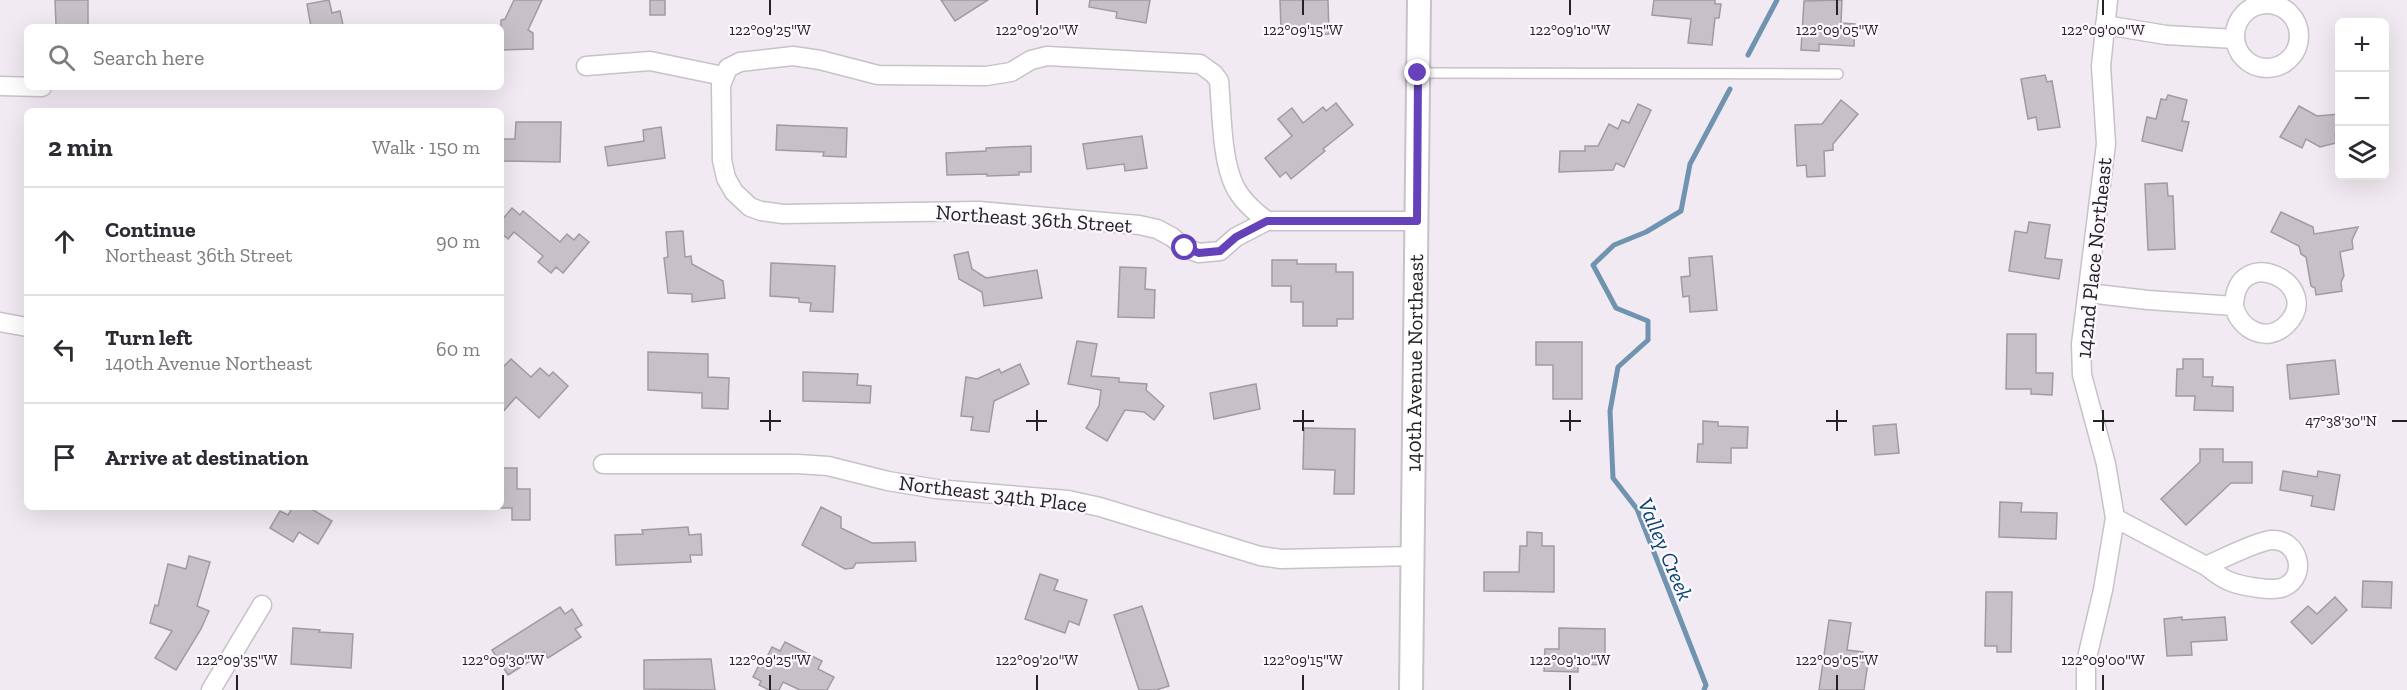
<!DOCTYPE html>
<meta charset="utf-8">
<style>
body{margin:0;font-family:"Zilla Slab",serif;background:#f2f2f3;color:#2b2b33}
.controls{position:absolute;right:18px;top:18px;display:grid;overflow:hidden;border-radius:9px;box-shadow:0 6px 24px #0002}
.controls button{width:54px;height:54px;display:grid;place-items:center;padding:0;border:0;border-bottom:2px solid #e1e1e2;background:#fff;color:#2b2b33;font:30px sans-serif}
.stop{position:absolute;width:18px;height:18px;margin:-14px;border:4px solid #6542ba;border-radius:50%;background:#fff}
.stop.end{background:#6542ba;border-color:#fff;box-shadow:0 2px 6px #0008}
.list{margin:0;padding:0;list-style:none}
h2{display:flex;justify-content:space-between;align-items:center;height:78px;margin:0;padding:0 24px;font-size:26px}
h2 small{font-size:20px;font-weight:400;color:#7c7c81}
.list li{display:grid;grid-template-columns:39px 1fr auto;gap:18px;align-items:center;box-sizing:border-box;height:108px;padding:0 24px;border-top:2px solid #e1e1e2}
.list b{display:block;font-size:22px;white-space:nowrap}
.list p{margin:0;font-size:20px;white-space:nowrap;color:#7c7c81}
.list em{font-size:20px;font-style:normal;color:#7c7c81}
.icon{flex:none;width:33px;height:33px;fill:none;stroke:currentColor;stroke-width:2;stroke-linecap:round;stroke-linejoin:round}
.map{position:relative;flex:none;width:2407px;height:690px;overflow:hidden}
.search{position:absolute;background:#fff;box-shadow:0 6px 24px #0002;left:24px;top:24px;width:480px;height:66px;display:flex;align-items:center;gap:15px;box-sizing:border-box;padding:0 21px;border-radius:9px;color:#7c7c81;font-size:22px}
.panel{position:absolute;background:#fff;box-shadow:0 6px 24px #0002;left:24px;top:108px;width:480px;height:402px;border-radius:9px}
.map>svg:first-child{display:block}
</style>
<div class="map">
<svg width="2407" height="690" viewBox="0 0 2407 690">
<rect width="100%" height="100%" fill="#f1eaf2"/>
<g fill="none" stroke-linecap="round" stroke-linejoin="round">
<g stroke="#7093b0" stroke-width="5">
<path d="M1748,55l29,-55"/>
<path d="M1704,690l2,-5 -69,-176 -24,-31 -3,-67 8,-44 30,-27v-19l-32,-13 -23,-43 21,-20 32,-13 35,-21 9,-47 40,-75"/>
</g>
</g>
<g fill="#c7c0c8" stroke="#a19aa2" stroke-width="1.5">
<path d="M55,0h33v25h-32z"/>
<path d="M329,0l3,13 8,-2 3,14 -32,2 -4,-23z"/>
<path d="M514,0h28l-14,30 5,3v16l-32,1v-30l4,-1z"/>
<rect x="650" y="0" width="15" height="15"/>
<path d="M941,0h47l-33,21z"/>
<path d="M1090,0h60l-4,23 -30,-5 1,-6 -28,-5z"/>
<path d="M1280,0h48l1,34 -23,1v-6l-25,1z"/>
<path d="M1654,0h61v4h6l-2,14h-4l-3,27 -24,-2 3,-24 -39,-4z"/>
<path d="M1842,0l-1,23 14,1 -1,22 -35,-2v7l-18,-1 3,-49z"/>
<path d="M2045,75l2,7 5,-1 8,46 -22,3 -2,-13 -8,2 -7,-40z"/>
<path d="M2168,95l19,5 -5,21 7,1 -7,29 -40,-10 5,-24 9,2 5,-20 5,1z"/>
<path d="M1841,100l17,14 -25,30v6l-9,1 1,25 -18,1 -1,-12 -9,1 -2,-41 27,-1z"/>
<path d="M1336,103l17,22 -30,24 2,2 -34,28 -5,-7 -6,5 -15,-19 27,-22 -14,-17 14,-11 11,15 20,-16 3,4z"/>
<path d="M1638,104l13,6 -27,57 -8,-4 -3,7 -54,2 1,-21h25v-5h13l11,-22 9,5 4,-9 7,3z"/>
<path d="M2299,106l18,10 23,-2v20h-5l1,9 -16,4 -14,-8 -4,9 -22,-11z"/>
<path d="M516,122h45l-1,40 -59,-1v-22h14z"/>
<path d="M777,125l70,3 -1,29 -23,-1 1,-4 -48,-2z"/>
<path d="M661,127l4,31 -57,8 -3,-19 39,-6 -1,-11z"/>
<path d="M1142,136l5,32 -22,3 -1,-7 -37,5 -4,-25z"/>
<path d="M1031,146v26h-12v3l-32,1v-2l-40,1 -1,-22 40,-2v-3z"/>
<path d="M2167,183l1,13h5l2,53 -27,1 -3,-66z"/>
<path d="M512,208l8,7 3,-4 37,31 7,-8 7,6 5,-6 10,8 -26,31 -7,-6 -5,6 -13,-11 5,-6 -29,-24 -6,7 -7,-6v-12z"/>
<path d="M2281,212l32,15 1,7 44,-7 -6,13 1,9 -13,3 4,24 -3,6 1,9 -26,4 -1,-7 -4,-2 -5,-29 -5,-3 -2,-8 -28,-14z"/>
<path d="M2029,222l21,3 -5,33 17,2 -3,19 -50,-8 6,-40 12,2z"/>
<path d="M683,231l2,26 6,-1 1,8 31,17 2,17 -33,4v-8l-24,-1 -4,-35 4,-1 -2,-25z"/>
<path d="M968,252l4,17 14,9 51,-8 5,28 -58,8 -2,-14 -23,-13 -5,-24z"/>
<path d="M1712,256l5,54 -27,2 -1,-16 -6,1 -2,-20 9,-1 -1,-18z"/>
<path d="M1272,260h25v4h39v8h17v47h-16v7h-34v-24h-12v-16h-19z"/>
<path d="M771,263l64,3 -2,46 -23,-1 1,-8 -12,-1v-4l-29,-2z"/>
<path d="M1120,267l26,1 -1,21 10,1 -1,28 -36,-1z"/>
<path d="M2007,334h29v39h17l-1,22 -21,-1v-5h-25z"/>
<path d="M1077,341l20,3 -6,32 28,2v4l28,2 -1,6 18,16 -10,14 -10,-8 -19,-2 -18,31 -21,-13 13,-22 2,-16 -33,-6z"/>
<path d="M1536,342h46v57h-29v-34h-17z"/>
<path d="M648,352l60,2v23l21,1 -1,31 -26,-1v-15l-54,-3z"/>
<path d="M511,359l20,18 9,-9 9,8 4,-4 15,14 -29,32 -23,-21 -15,17v-45z"/>
<path d="M2183,359h20v18h10l-1,9 21,1v24l-39,-1 1,-14h-19l1,-27h6z"/>
<path d="M2335,360l4,34 -49,5 -3,-34z"/>
<path d="M1020,364l9,20 -35,17 -5,31 -18,-2 2,-13 -12,-1 5,-39 11,2 22,-10 2,4z"/>
<path d="M803,372l55,2 -1,11 14,1 -1,17 -67,-2z"/>
<path d="M1256,384l4,25 -46,10 -4,-26z"/>
<path d="M1703,421l15,1v4l30,1 -1,21h-16v15l-34,-1 1,-18h5z"/>
<path d="M1896,424l3,29 -24,2 -2,-29z"/>
<path d="M1304,428l51,1 -1,65h-20l1,-24 -32,-1z"/>
<path d="M2200,449h23v13h29v21h-21l-45,42 -25,-26 39,-37z"/>
<path d="M501,468h16v21h13v31h-18v-12h-11z"/>
<path d="M2283,471l34,6 1,-6 22,4 -6,35 -23,-4 2,-10 -33,-6z"/>
<path d="M2000,502l22,1 -1,9 36,1 -1,26 -57,-2z"/>
<path d="M293,507h15l24,14 -14,23 -19,-12 -6,10 -23,-14 10,-17 8,4z"/>
<path d="M821,507l20,10v11l31,15 43,-1 1,19 -60,2 -3,5 -8,1 -43,-24z"/>
<path d="M688,527l1,8 12,-1 1,21h-12l1,7 -75,3 -1,-30 28,-1 -1,-4z"/>
<path d="M1527,532l15,1v13h12v46l-70,-1v-19h35l1,-26h7z"/>
<path d="M189,556l21,6 -13,44 12,5 -8,18 -25,41 -21,-12 17,-27 -22,-8 5,-18 3,1 10,-42 18,5z"/>
<path d="M1040,574l18,6 -4,10 33,10 -8,25 -10,-4 -4,12 -40,-14z"/>
<path d="M2363,581l29,1 -1,26 -29,-1z"/>
<path d="M1986,592h26l-1,60h-14v-6h-12z"/>
<path d="M2335,597l12,13 -35,34 -21,-22 17,-16 9,8z"/>
<path d="M1142,606l27,80 -13,4h-17l-25,-75z"/>
<path d="M560,607l5,7 7,-5 10,16 -7,4 6,8 -33,21 -4,-6 -36,23 -16,-25z"/>
<path d="M2182,617v3l43,-3 2,23 -36,2 1,13 -25,1 -3,-37z"/>
<path d="M1829,620l22,3 -4,27 16,2 -1,10h6l-4,28h-45z"/>
<path d="M293,628l27,2 -1,2 34,2 -2,34 -60,-4z"/>
<path d="M1559,628l46,1v36l-27,-1v8l-34,-1 1,-22h14z"/>
<path d="M785,642l37,19 -4,8 16,8 -7,13h-27l-17,-8 -4,8h-10l-10,-5 2,-4 -8,-4 6,-12 3,2 10,-20 8,4z"/>
<path d="M711,659l4,31 -71,-1v-29z"/>
</g>
<g fill="none" stroke-linecap="round" stroke-linejoin="round">
<defs>
<path id="service" d="M1418,73l420,1"/>
<g id="minor">
<circle cx="2267" cy="36" r="32"/>
<path d="M2105,25l61,10 69,4"/>
<path d="M586,66l64,-5 73,15"/>
<path d="M0,86l42,1"/>
<path d="M1267,221c-12,-9 -25,-20 -32,-34 -14,-28 -13,-75 -16,-106l-5,-7 -14,-10 -153,-8 -16,4 -20,12 -25,4 -108,-1 -58,-15 -27,-4 -53,6 -12,6 -7,17 1,75 4,18 8,14 16,15 11,4 22,3 196,-3 160,14 18,4 15,8 13,11 14,5 21,-2 16,-14 31,-16h150"/>
<path d="M2088,293l60,7 86,6c5,23 32,38 52,19 41,-40 -50,-85 -52,-19"/>
<path d="M0,322l27,5"/>
<path d="M603,464h195l30,2 60,15 48,8 132,11 32,7 160,49 21,3 132,-3"/>
<path d="M2115,518l91,48c16,-7 49,-24 65,-26 27,-2 38,36 13,47 -10,5 -44,-1 -55,-6 -8,-3 -16,-10 -23,-15"/>
<path d="M211,690l51,-85"/>
<path d="M2086,690v-28l17,-72 12,-72 -9,-54 -24,-89 -1,-31 25,-200 -5,-78 7,-66"/>
</g>
<g id="tertiary">
<path id="s1" d="M1411,690l8,-690"/>
</g>
</defs>
<use href="#service" stroke="#c8c1c9" stroke-width="12"/>
<use href="#minor" stroke="#c8c1c9" stroke-width="21"/>
<use href="#tertiary" stroke="#c8c1c9" stroke-width="26"/>
<use href="#service" stroke="#fff" stroke-width="9"/>
<use href="#minor" stroke="#fff" stroke-width="18"/>
<use href="#tertiary" stroke="#fff" stroke-width="22"/>
</g>
<g fill="none" stroke-linecap="round" stroke-linejoin="round">
<path stroke="#6542ba" stroke-width="8" d="M1185,248l14,5 21,-2 16,-14 31,-16h150l1,-148"/>
</g>
<path fill="none" stroke="#242225" stroke-width="2" d="M770,0v15M1037,0v15M1303,0v15M1570,0v15M1837,0v15M2103,0v15M770,410v21M1037,410v21M1303,410v21M1570,410v21M1837,410v21M2103,410v21M760,421h21M1026,421h21M1293,421h21M1560,421h21M1826,421h21M2093,421h21M2392,421h15M237,675v15M503,675v15M770,675v15M1037,675v15M1303,675v15M1570,675v15M1837,675v15M2103,675v15"/>
<g text-anchor="middle" stroke-width="4.5" stroke-linejoin="round" paint-order="stroke">
<g font-size="21" fill="#242225" stroke="#fdf8ff">
<text transform="translate(1034 219) rotate(4)" y="7">Northeast 36th Street</text>
<text transform="translate(2094 258) rotate(-84)" y="7">142nd Place Northeast</text>
<text dy="7" stroke="none"><textPath href="#s1" startOffset="327">140th Avenue Northeast</textPath></text>
<text transform="translate(993 494) rotate(7)" y="7">Northeast 34th Place</text>
</g>
<g font-size="22" font-style="italic" fill="#05456a" stroke="#fdf8ff">
<text transform="translate(1666 549) rotate(67)" y="8">Valley Creek</text>
</g>
</g>
<g font-size="15" text-anchor="middle" fill="#242225" stroke="#fdf8ff" stroke-width="4.5" stroke-linejoin="round" paint-order="stroke">
<text x="770" y="35">122°09'25"W</text>
<text x="1037" y="35">122°09'20"W</text>
<text x="1303" y="35">122°09'15"W</text>
<text x="1570" y="35">122°09'10"W</text>
<text x="1837" y="35">122°09'05"W</text>
<text x="2103" y="35">122°09'00"W</text>
<text x="2341" y="426">47°38'30"N</text>
<text x="237" y="665">122°09'35"W</text>
<text x="503" y="665">122°09'30"W</text>
<text x="770" y="665">122°09'25"W</text>
<text x="1037" y="665">122°09'20"W</text>
<text x="1303" y="665">122°09'15"W</text>
<text x="1570" y="665">122°09'10"W</text>
<text x="1837" y="665">122°09'05"W</text>
<text x="2103" y="665">122°09'00"W</text>
</g>
</svg>
<div class="controls">
<button>+</button>
<button>−</button>
<button><svg class="icon" aria-label="layers" viewBox="0 0 24 24"><path d="M12 4l9 5-9 5-9-5zM3 14l9 5 9-5"/></svg></button>
</div>
<div class="stop" style="left:1185px;top:248px"></div>
<div class="stop end" style="left:1418px;top:73px"></div>
<div class="search"><svg class="icon" aria-label="search" viewBox="0 0 24 24"><circle cx="10" cy="10" r="6"/><path d="M15 15l6 6"/></svg>Search here</div>
<section class="panel">
<h2>2 min<small>Walk · 150 m</small></h2>
<ul class="list">
<li><svg class="icon" aria-label="ahead" viewBox="0 0 24 24"><path d="M12 20V5M6 11l6-6 6 6"/></svg><div><b>Continue</b><p>Northeast 36th Street</p></div><em>90 m</em></li>
<li><svg class="icon" aria-label="left" viewBox="0 0 24 24"><path d="M17 20v-9H6M10 6l-5 5 5 5"/></svg><div><b>Turn left</b><p>140th Avenue Northeast</p></div><em>60 m</em></li>
<li><svg class="icon" aria-label="arrive" viewBox="0 0 24 24"><path d="M6 21V4h12l-3 4 3 4H6"/></svg><div><b>Arrive at destination</b></div></li>
</ul>
</section>
</div>
